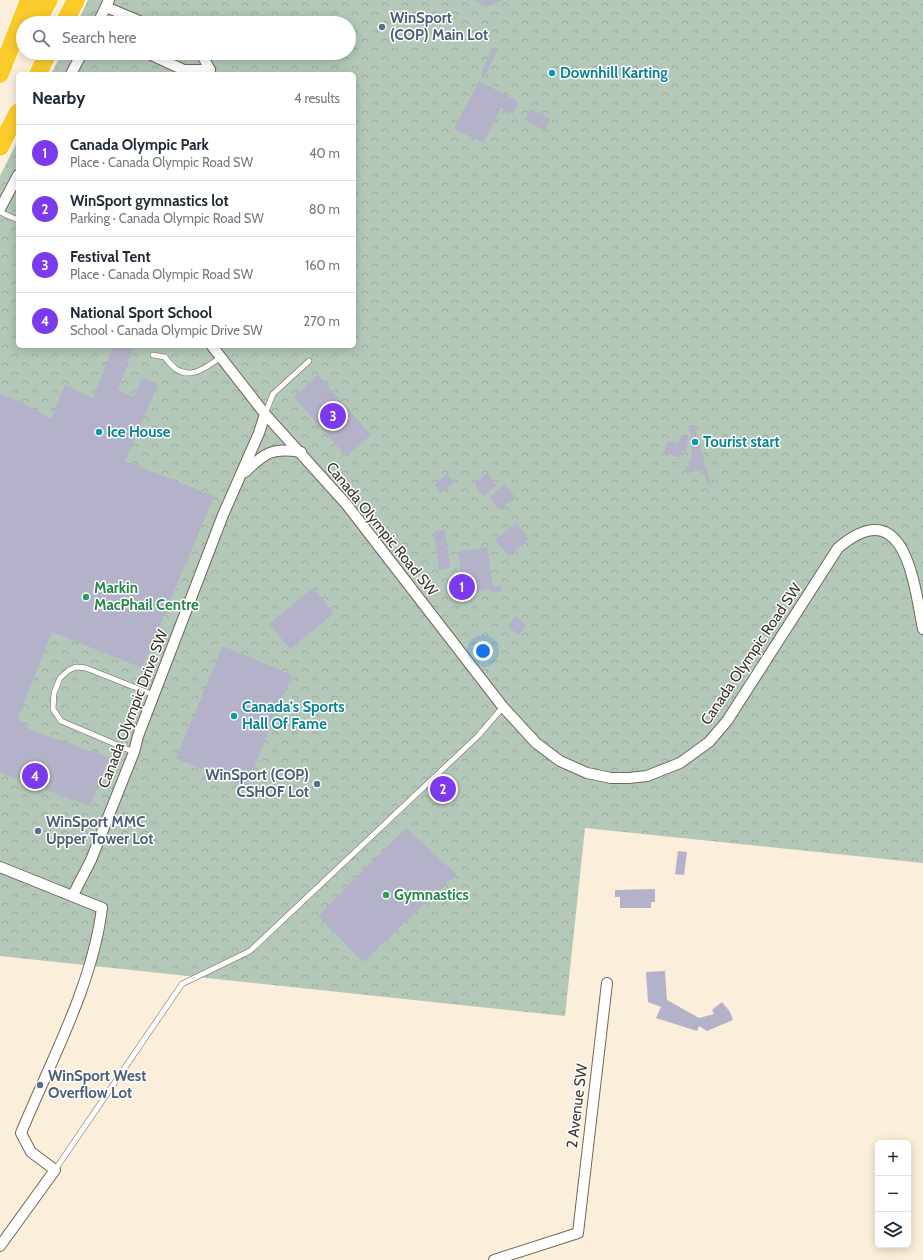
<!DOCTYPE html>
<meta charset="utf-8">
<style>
body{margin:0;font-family:Cabin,sans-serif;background:#f6f6f7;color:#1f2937}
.controls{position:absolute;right:12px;bottom:12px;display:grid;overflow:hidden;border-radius:6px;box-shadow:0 2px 10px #0003}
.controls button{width:36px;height:36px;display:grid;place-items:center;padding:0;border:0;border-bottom:1px solid #e0e1e3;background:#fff;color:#1f2937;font:20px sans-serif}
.you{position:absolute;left:483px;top:651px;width:14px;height:14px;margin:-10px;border:3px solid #fff;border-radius:50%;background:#1a73e8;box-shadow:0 0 0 6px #1a73e833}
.badge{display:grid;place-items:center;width:26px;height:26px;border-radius:50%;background:#7c3aed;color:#fff;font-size:13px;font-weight:700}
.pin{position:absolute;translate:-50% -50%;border:2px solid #fff;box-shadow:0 1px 4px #0006}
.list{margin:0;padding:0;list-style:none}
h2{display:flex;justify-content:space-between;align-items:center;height:52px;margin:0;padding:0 16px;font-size:17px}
h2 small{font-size:13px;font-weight:400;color:#747a83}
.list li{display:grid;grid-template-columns:26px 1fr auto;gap:12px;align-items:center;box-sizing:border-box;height:56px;padding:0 16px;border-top:1px solid #e0e1e3}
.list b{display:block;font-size:15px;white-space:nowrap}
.list p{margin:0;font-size:13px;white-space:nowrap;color:#747a83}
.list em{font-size:13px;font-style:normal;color:#747a83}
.icon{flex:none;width:22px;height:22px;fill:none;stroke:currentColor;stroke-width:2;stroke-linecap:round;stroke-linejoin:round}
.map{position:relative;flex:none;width:923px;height:1260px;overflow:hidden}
.search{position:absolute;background:#fff;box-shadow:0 2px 10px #0003;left:16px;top:16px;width:340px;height:44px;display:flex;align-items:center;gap:10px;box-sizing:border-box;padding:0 14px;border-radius:22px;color:#747a83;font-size:15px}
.panel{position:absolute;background:#fff;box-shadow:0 2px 10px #0003;left:16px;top:72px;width:340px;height:276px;border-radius:6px}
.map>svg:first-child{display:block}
</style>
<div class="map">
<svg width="923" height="1260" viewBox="0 0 923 1260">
<defs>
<pattern id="park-crowns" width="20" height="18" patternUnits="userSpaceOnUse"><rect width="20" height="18" fill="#b3c8b8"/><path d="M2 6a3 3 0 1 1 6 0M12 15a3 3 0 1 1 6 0" fill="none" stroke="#9bac9e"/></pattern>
</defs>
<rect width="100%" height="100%" fill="#fbeeda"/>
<path fill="url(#park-crowns)" d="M88,0h835v863l-338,-35 -20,188 -565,-60v-780l18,-36v206h336v-272h-303l11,-21h287v-30h-272z"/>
<g fill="#b4b2c8">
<path d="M474,0h29l-16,7z"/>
<path d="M492,49l5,2 -12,25 -4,-2z"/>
<path d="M479,81l40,21 -6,12 -12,-6 -18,35 -29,-14z"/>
<path d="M531,109l19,10 -5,12 -20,-11z"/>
<path d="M113,346h21l-16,44 16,7 8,-19 16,6 -33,77 89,35 -72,172 -90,-36 -34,86 12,12 79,28 -19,48 -90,-33v-379l19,7 32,18 14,-34 28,13z"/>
<path d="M318,375l53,60 -25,21 -52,-59z"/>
<path d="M689,425h5l17,59 -3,1 -5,-15 -17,3 -1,-6 5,-1 -1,-7h3z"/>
<path d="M682,435l7,3 -3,13 -3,-1 -3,8 -16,-6 4,-11 10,3z"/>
<path d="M487,473l10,12 -14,11 -9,-13z"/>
<path d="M447,474l7,8 -13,11 -7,-9z"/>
<path d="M505,484l10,13 -16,13 -10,-13z"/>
<path d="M516,523l13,16 -20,17 -14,-16z"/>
<path d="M445,530l5,38 -11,2 -5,-39z"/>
<path d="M487,547l6,40 8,-1 1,5 -12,2v-4l-26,4 -6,-41z"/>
<path d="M313,588l21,25 -44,36 -21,-25z"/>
<path d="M516,616l10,9 -8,10 -10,-9z"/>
<path d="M223,646l69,29 -46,112 -70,-29z"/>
<path d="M406,828l50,46 -93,88 -45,-46z"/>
<path d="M678,851l9,1 -3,23 -9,-1z"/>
<path d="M655,889v13h-4v6h-31v-11h-5v-7z"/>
<path d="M665,971l2,29 32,18 15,-4 -2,-4 10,-8 8,10 3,8 -26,11 -8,-5 -2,5 -41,-13 5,-11 -13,-5 -2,-30z"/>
</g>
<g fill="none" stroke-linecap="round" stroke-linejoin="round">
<defs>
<g id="lane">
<path d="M0,212l18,8"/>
<path d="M153,355l12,2c18,27 35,15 56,0"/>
<path d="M265,414l8,-20 36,-33"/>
<path d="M134,752l-73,-31 -8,-12 1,-16 6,-15 9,-8 7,-3 10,1 68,27"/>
<path d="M55,1170l127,-186 68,-33 228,-215 25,-29"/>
</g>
<g id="street">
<path d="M106,7l38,16"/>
<path d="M98,23l11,-23"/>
<path d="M147,53l37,17h26"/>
<path d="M201,53l9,17"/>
<path d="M71,74l11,-21"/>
<path d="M0,209l18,-34"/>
<path d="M212,346l53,68 82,91 156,202 33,36 24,18 27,12 24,5h18l18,-2 33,-13 29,-21 18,-21 111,-173c67,-57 76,35 85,81"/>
<path d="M245,472c20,-19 27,-25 56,-20"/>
<path d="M0,867l102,41c-10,79 -51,152 -81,225l10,19 24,18 -55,76"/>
<path d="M73,895l18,-35 43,-108 4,-16 85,-221 36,-82 6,-19"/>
<path d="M494,1260l84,-27 29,-250"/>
</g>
<g id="highway">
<path d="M36,23l13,-23"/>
<path d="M64,23l12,-23"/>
<path d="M0,74l29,-74"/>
<path d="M38,74l10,-21"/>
<path d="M0,147l18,-35"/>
</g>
</defs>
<use href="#lane" stroke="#736856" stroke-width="6"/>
<use href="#street" stroke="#736856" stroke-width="12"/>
<use href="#highway" stroke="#fff" stroke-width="20"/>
<use href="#lane" stroke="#fff" stroke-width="5"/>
<use href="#street" stroke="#fff" stroke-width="10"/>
<use href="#highway" stroke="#facb2b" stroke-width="18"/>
</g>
<g fill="#5c6f8a" stroke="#fdfdfd" stroke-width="1.5">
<circle cx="382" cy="27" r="4"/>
<circle cx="317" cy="784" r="4"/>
<circle cx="38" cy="831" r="4"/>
<circle cx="40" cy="1085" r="4"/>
</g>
<g fill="#0f9aa8" stroke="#fdfdfd" stroke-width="1.5">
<circle cx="552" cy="73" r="4"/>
<circle cx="99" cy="432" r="4"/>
<circle cx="695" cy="442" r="4"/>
<circle cx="234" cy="716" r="4"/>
</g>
<g fill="#2e9e5b" stroke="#fdfdfd" stroke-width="1.5">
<circle cx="86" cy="597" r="4"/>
<circle cx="386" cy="895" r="4"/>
</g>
<g text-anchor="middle" stroke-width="3" stroke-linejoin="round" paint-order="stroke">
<g font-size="15" font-weight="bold" fill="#4e5e75" stroke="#fdfdfd" text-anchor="start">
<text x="390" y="23">WinSport<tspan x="390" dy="17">(COP) Main Lot</tspan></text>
<text x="309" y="780" text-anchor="end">WinSport (COP)<tspan x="309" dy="17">CSHOF Lot</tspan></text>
<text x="46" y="827">WinSport MMC<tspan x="46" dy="17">Upper Tower Lot</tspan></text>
<text x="48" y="1081">WinSport West<tspan x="48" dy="17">Overflow Lot</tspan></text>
</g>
<g font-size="15" font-weight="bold" fill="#0d838f" stroke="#fdfdfd" text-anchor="start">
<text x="560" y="78">Downhill Karting</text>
<text x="107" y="437">Ice House</text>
<text x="703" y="447">Tourist start</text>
<text x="242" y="712">Canada's Sports<tspan x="242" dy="17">Hall Of Fame</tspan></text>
</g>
<g font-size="15" fill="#3a352d" stroke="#fdfdfd">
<text transform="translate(382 529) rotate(51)" y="5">Canada Olympic Road SW</text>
<text transform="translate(751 654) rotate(-56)" y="5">Canada Olympic Road SW</text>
<text transform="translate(133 709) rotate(-69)" y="5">Canada Olympic Drive SW</text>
<text transform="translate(577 1106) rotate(-83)" y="5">2 Avenue SW</text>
</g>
<g font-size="15" font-weight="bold" fill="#27864d" stroke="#fdfdfd" text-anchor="start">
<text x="94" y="593">Markin<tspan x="94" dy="17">MacPhail Centre</tspan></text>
<text x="394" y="900">Gymnastics</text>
</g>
</g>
</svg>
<div class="controls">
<button>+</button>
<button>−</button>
<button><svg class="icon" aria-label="layers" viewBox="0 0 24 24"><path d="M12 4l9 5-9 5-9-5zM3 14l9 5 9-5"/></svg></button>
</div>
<div class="you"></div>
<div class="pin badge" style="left:462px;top:587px">1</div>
<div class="pin badge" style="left:443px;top:789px">2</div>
<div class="pin badge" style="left:333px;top:416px">3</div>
<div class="pin badge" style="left:35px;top:776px">4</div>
<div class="search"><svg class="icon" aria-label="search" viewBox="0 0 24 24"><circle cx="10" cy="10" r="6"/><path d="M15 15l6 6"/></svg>Search here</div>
<section class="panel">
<h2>Nearby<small>4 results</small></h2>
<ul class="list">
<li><span class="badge">1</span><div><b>Canada Olympic Park</b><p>Place · Canada Olympic Road SW</p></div><em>40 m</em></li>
<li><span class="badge">2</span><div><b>WinSport gymnastics lot</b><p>Parking · Canada Olympic Road SW</p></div><em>80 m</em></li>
<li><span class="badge">3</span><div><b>Festival Tent</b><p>Place · Canada Olympic Road SW</p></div><em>160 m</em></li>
<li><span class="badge">4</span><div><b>National Sport School</b><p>School · Canada Olympic Drive SW</p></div><em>270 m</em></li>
</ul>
</section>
</div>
